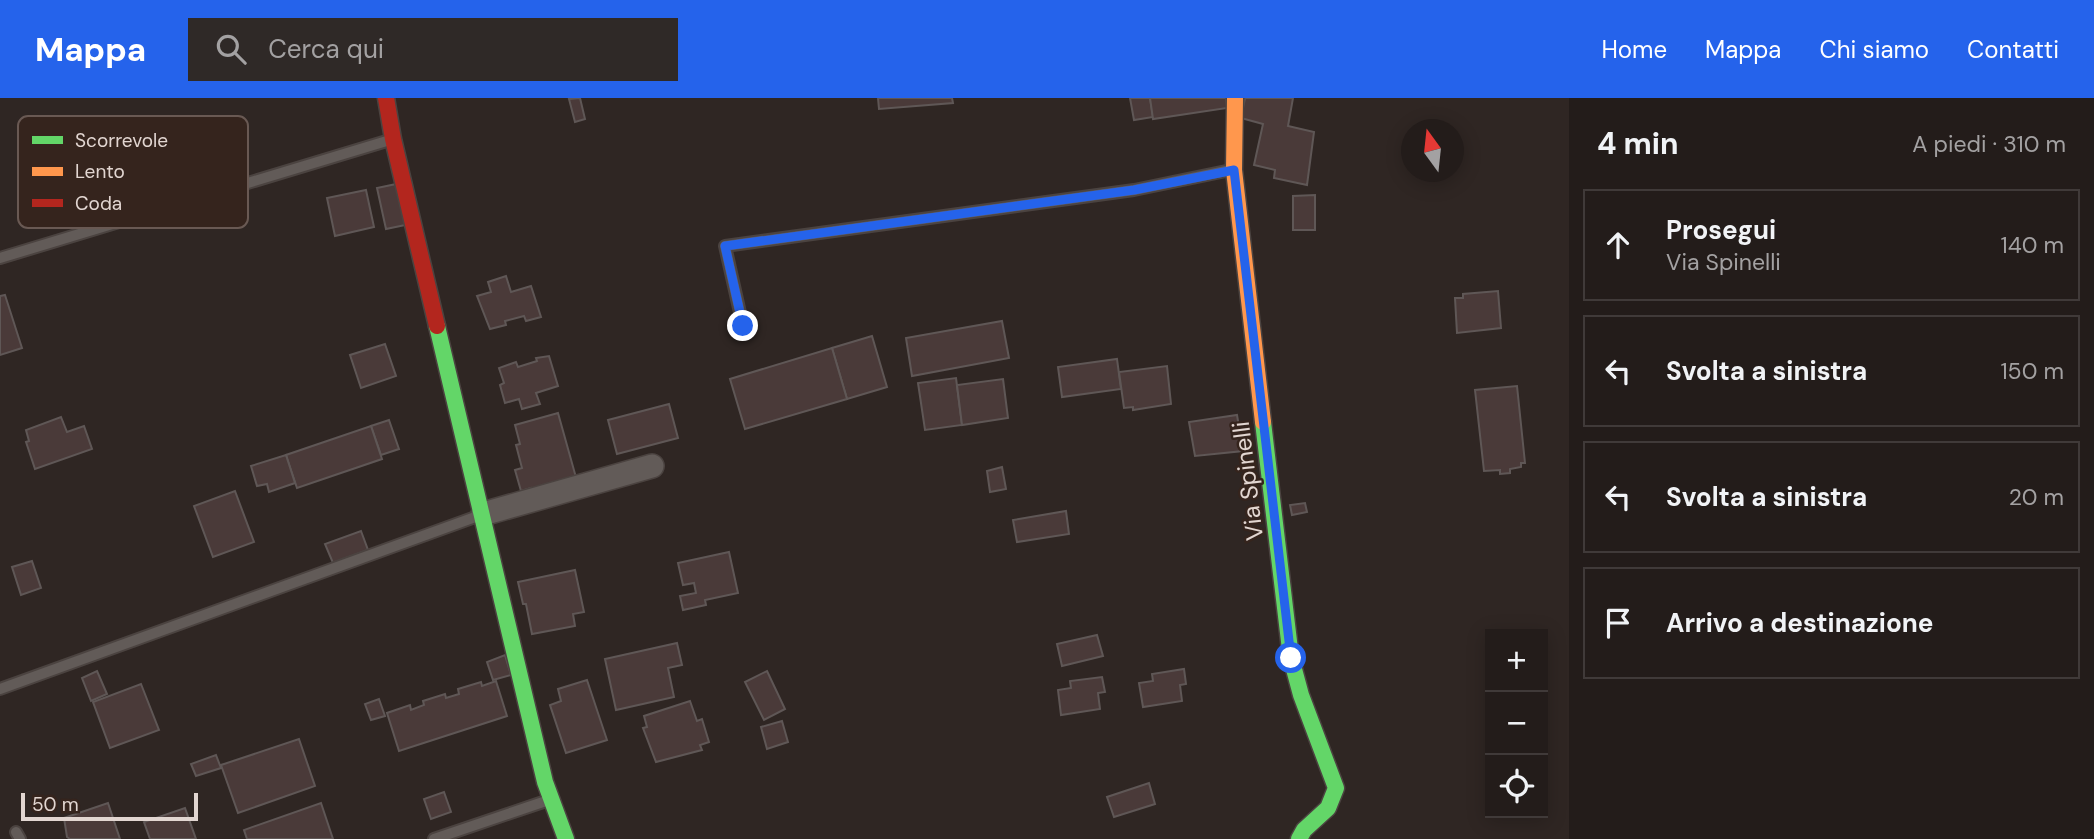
<!DOCTYPE html>
<html lang="it">
<meta charset="utf-8">
<style>
body{margin:0;font-family:"DM Sans",sans-serif;background:#2f2927;color:#f1f3f6}
.controls{position:absolute;right:21px;bottom:21px;display:grid;overflow:hidden;border-radius:0px;box-shadow:0 4px 18px #0003}
.controls button{width:63px;height:63px;display:grid;place-items:center;padding:0;border:0;border-bottom:2px solid #403a39;background:#231c1a;color:#f1f3f6;font:35px sans-serif}
.compass{position:absolute;left:1401px;top:21px;width:63px;height:63px;border-radius:50%;background:#231c1a;box-shadow:0 4px 18px #0003;rotate:345deg}
.scale{position:absolute;left:21px;bottom:18px;width:177px;box-sizing:border-box;padding-left:7px;border:4px solid #e2d6d1;border-top:0;font-size:19px;line-height:24px;white-space:nowrap;color:#e2d6d1;-webkit-text-stroke:5px #35241d;paint-order:stroke}
.stop{position:absolute;width:21px;height:21px;margin:-16px;border:5px solid #2563eb;border-radius:50%;background:#fff}
.stop.end{background:#2563eb;border-color:#fff;box-shadow:0 2px 7px #0008}
.list{margin:0;padding:0;list-style:none}
h2{display:flex;justify-content:space-between;align-items:center;height:91px;margin:0;padding:0 28px;font-size:30px}
h2 small{font-size:23px;font-weight:400;color:#a3a1a2}
.list li{display:grid;grid-template-columns:46px 1fr auto;gap:21px;align-items:center;box-sizing:border-box;height:112px;margin:0 14px 14px;padding:0 14px;border:2px solid #403a39;border-radius:0px}
.list b{display:block;font-size:26px;white-space:nowrap}
.list p{margin:0;font-size:23px;white-space:nowrap;color:#a3a1a2}
.list em{font-size:23px;font-style:normal;color:#a3a1a2}
.icon{flex:none;width:38px;height:38px;fill:none;stroke:currentColor;stroke-width:2;stroke-linecap:round;stroke-linejoin:round}
.map{position:relative;flex:none;width:1569px;height:741px;overflow:hidden}
header{display:flex;align-items:center;gap:42px;box-sizing:border-box;height:98px;padding:0 35px;background:#2563eb;color:#fff}
header strong{font-size:33px}
nav{display:flex;gap:38px;margin-inline-start:auto;font-size:24px}
.search{width:490px;height:63px;background:#2f2927;display:flex;align-items:center;gap:18px;box-sizing:border-box;padding:0 24px;border-radius:0px;color:#a3a1a2;font-size:26px}
main{display:flex}
aside{flex:1;background:#231c1a}
.map>svg:first-child{display:block}
</style>
<header>
<strong>Mappa</strong>
<div class="search"><svg class="icon" aria-label="search" viewBox="0 0 24 24"><circle cx="10" cy="10" r="6"/><path d="M15 15l6 6"/></svg>Cerca qui</div>
<nav><a>Home</a><a>Mappa</a><a>Chi siamo</a><a>Contatti</a></nav>
</header>
<main>
<div class="map">
<svg width="1569" height="741" viewBox="0 0 1569 741">
<rect width="100%" height="100%" fill="#2f2623"/>
<g fill="#4a3a39" stroke="#5f5756" stroke-width="2">
<path d="M580,0l5,21 -10,3 -6,-23z"/>
<path d="M878,0h74l1,5 -74,6z"/>
<path d="M1130,0h20l3,19 -19,3z"/>
<path d="M1150,0h76l1,10 -74,11z"/>
<path d="M1245,0h48l-5,28 26,6 -7,53 -33,-7 1,-8 -21,-5 9,-41 -22,-6z"/>
<path d="M401,85l9,41 -24,5 -9,-41z"/>
<path d="M366,92l8,37 -39,9 -8,-38z"/>
<path d="M1315,97v35h-22v-34z"/>
<path d="M506,178l5,16 20,-6 10,31 -15,4 -2,-5 -19,5 1,4 -16,4 -13,-33 14,-4 -3,-10z"/>
<path d="M1498,193l3,37 -44,5 -2,-35h8v-4z"/>
<path d="M5,197l17,53 -22,7v-59z"/>
<path d="M1002,223l7,37 -97,18 -6,-38z"/>
<path d="M872,238l15,51 -40,12 -15,-51z"/>
<path d="M385,246l11,32 -35,12 -11,-33z"/>
<path d="M832,250l15,51 -102,30 -15,-50z"/>
<path d="M549,258l9,30 -22,7 4,11 -18,5 -3,-10 -14,4 -5,-18 4,-2 -5,-15 17,-6 2,5 19,-6 -1,-3z"/>
<path d="M1117,261l4,30 -59,8 -4,-30z"/>
<path d="M1167,268l4,38 -38,6v-3l-9,1 -5,-36z"/>
<path d="M956,280l6,47 -37,5 -7,-47z"/>
<path d="M1003,281l5,39 -46,7 -5,-40z"/>
<path d="M1517,288l8,77h-4v4l-11,2v4l-10,1v-4l-16,1 -9,-81z"/>
<path d="M669,306l9,34 -61,16 -9,-34z"/>
<path d="M558,315l19,68 -44,12 -2,-5 -10,3 -6,-21 7,-2 -6,-23 4,-1 -5,-19z"/>
<path d="M1237,317l6,36 -48,5 -6,-34z"/>
<path d="M61,319l6,15 17,-6 8,23 -57,20 -9,-27 3,-1 -3,-11z"/>
<path d="M389,322l10,29 -18,6 -10,-29z"/>
<path d="M371,328l11,33 -85,29 -11,-33z"/>
<path d="M286,357l9,28 -26,9 -2,-8 -10,2 -6,-20z"/>
<path d="M1002,369l4,22 -16,3 -3,-21z"/>
<path d="M235,393l19,51 -41,15 -19,-51z"/>
<path d="M1305,405l2,9 -15,3 -2,-10z"/>
<path d="M1066,413l3,23 -52,8 -4,-22z"/>
<path d="M361,433l7,19 -35,13 -8,-19z"/>
<path d="M729,454l9,41 -33,7 1,5 -23,5 -3,-14 16,-3 -2,-10 -11,2 -5,-22z"/>
<path d="M32,463l9,27 -20,7 -9,-28z"/>
<path d="M575,472l9,42 -11,2 2,12 -43,8 -6,-30h-3l-5,-22z"/>
<path d="M1097,537l6,21 -41,10 -5,-22z"/>
<path d="M677,545l5,22 -14,3 6,29 -58,13 -11,-51z"/>
<path d="M505,557l6,20 -18,5 -6,-18z"/>
<path d="M1184,571l2,15 -6,1 2,16 -39,6 -4,-24 14,-2 -1,-7z"/>
<path d="M97,573l10,23 -16,7 -9,-23z"/>
<path d="M767,573l18,38 -21,11 -19,-38z"/>
<path d="M1102,579l3,15 -7,1 2,16 -39,6 -3,-25 13,-2 -1,-7z"/>
<path d="M587,582l20,60 -41,13 -16,-48 11,-4 -3,-12z"/>
<path d="M496,583l11,35 -108,35 -12,-38 23,-8 1,5 13,-5 -1,-4 22,-7 1,4 13,-4 -1,-5 23,-7 1,4z"/>
<path d="M141,586l18,46 -49,18 -17,-46z"/>
<path d="M379,601l6,17 -14,4 -6,-16z"/>
<path d="M690,603l7,20 5,-2 7,23 -9,3 2,5 -46,12 -13,-34 4,-1 -3,-11z"/>
<path d="M782,623l6,21 -21,7 -6,-22z"/>
<path d="M299,641l16,47 -77,27 -17,-48z"/>
<path d="M216,657l5,13 -25,8 -5,-12z"/>
<path d="M1149,685l6,21 -41,13 -7,-20z"/>
<path d="M444,694l7,20 -20,7 -7,-20z"/>
<path d="M108,705l12,36h-50l-3,-2 -3,-19z"/>
<path d="M321,705l12,36h-86l-3,-9z"/>
<path d="M185,710l11,31h-46l-6,-17z"/>
</g>
<g fill="none" stroke-linecap="round" stroke-linejoin="round">
<defs>
<g id="lane">
<path d="M0,160l390,-118"/>
<path d="M743,228l-18,-80 409,-56 97,-20"/>
<path d="M0,591l478,-173"/>
<path d="M16,734l4,7"/>
<path d="M434,741l115,-39"/>
</g>
<path id="street" d="M483,416l169,-48"/>
<g id="fast">
<path d="M437,228l108,456 21,57"/>
<path d="M1263,324l28,236 10,37 35,93 -8,20 -24,22 -5,9"/>
</g>
<path id="slow" d="M1235,0l-1,72 29,252"/>
<path id="jam" d="M386,0l7,41 44,187"/>
</defs>
<use href="#lane" stroke="#4b4340" stroke-width="14"/>
<use href="#street" stroke="#4b4340" stroke-width="26"/>
<use href="#fast" stroke="#4b4340" stroke-width="19"/>
<use href="#slow" stroke="#4b4340" stroke-width="19"/>
<use href="#jam" stroke="#4b4340" stroke-width="19"/>
<use href="#lane" stroke="#625b58" stroke-width="10"/>
<use href="#street" stroke="#625b58" stroke-width="23"/>
<use href="#fast" stroke="#63d668" stroke-width="16"/>
<use href="#slow" stroke="#ff974d" stroke-width="16"/>
<use href="#jam" stroke="#b3261e" stroke-width="16"/>
</g>
<g fill="none" stroke-linecap="round" stroke-linejoin="round">
<path stroke="#2563eb" stroke-width="9" d="M743,228l-18,-80 409,-56 100,-20 57,488"/>
</g>
<g text-anchor="middle" stroke-width="5" stroke-linejoin="round" paint-order="stroke">
<g font-size="24" fill="#e2d6d1" stroke="#35241d">
<text transform="translate(1248 383) rotate(-97)" y="8">Via Spinelli</text>
</g>
</g>
<rect x="18" y="18" width="230" height="112" rx="10" fill="#35241d" stroke="#695953" stroke-width="2"/>
<rect x="32" y="38" width="31" height="8" fill="#63d668"/>
<rect x="32" y="69" width="31" height="9" fill="#ff974d"/>
<rect x="32" y="101" width="31" height="8" fill="#b3261e"/>
<g font-size="19" fill="#e2d6d1">
<text x="75" y="49">Scorrevole</text>
<text x="75" y="80">Lento</text>
<text x="75" y="112">Coda</text>
</g>
</svg>
<div class="controls">
<button>+</button>
<button>−</button>
<button><svg class="icon" aria-label="locate" viewBox="0 0 24 24"><circle cx="12" cy="12" r="6"/><path d="M12 2v4M12 18v4M2 12h4M18 12h4"/></svg></button>
</div>
<svg class="compass" viewBox="-18 -18 36 36"><path d="M0-13l5 13h-10z" fill="#e53935"/><path d="M0 13l5-13h-10z" fill="#a3a1a2"/></svg>
<div class="scale">50 m</div>
<div class="stop" style="left:1291px;top:560px"></div>
<div class="stop end" style="left:743px;top:228px"></div>
</div>
<aside>
<h2>4 min<small>A piedi · 310 m</small></h2>
<ul class="list">
<li><svg class="icon" aria-label="ahead" viewBox="0 0 24 24"><path d="M12 20V5M6 11l6-6 6 6"/></svg><div><b>Prosegui</b><p>Via Spinelli</p></div><em>140 m</em></li>
<li><svg class="icon" aria-label="left" viewBox="0 0 24 24"><path d="M17 20v-9H6M10 6l-5 5 5 5"/></svg><div><b>Svolta a sinistra</b></div><em>150 m</em></li>
<li><svg class="icon" aria-label="left" viewBox="0 0 24 24"><path d="M17 20v-9H6M10 6l-5 5 5 5"/></svg><div><b>Svolta a sinistra</b></div><em>20 m</em></li>
<li><svg class="icon" aria-label="arrive" viewBox="0 0 24 24"><path d="M6 21V4h12l-3 4 3 4H6"/></svg><div><b>Arrivo a destinazione</b></div></li>
</ul>
</aside>
</main>
